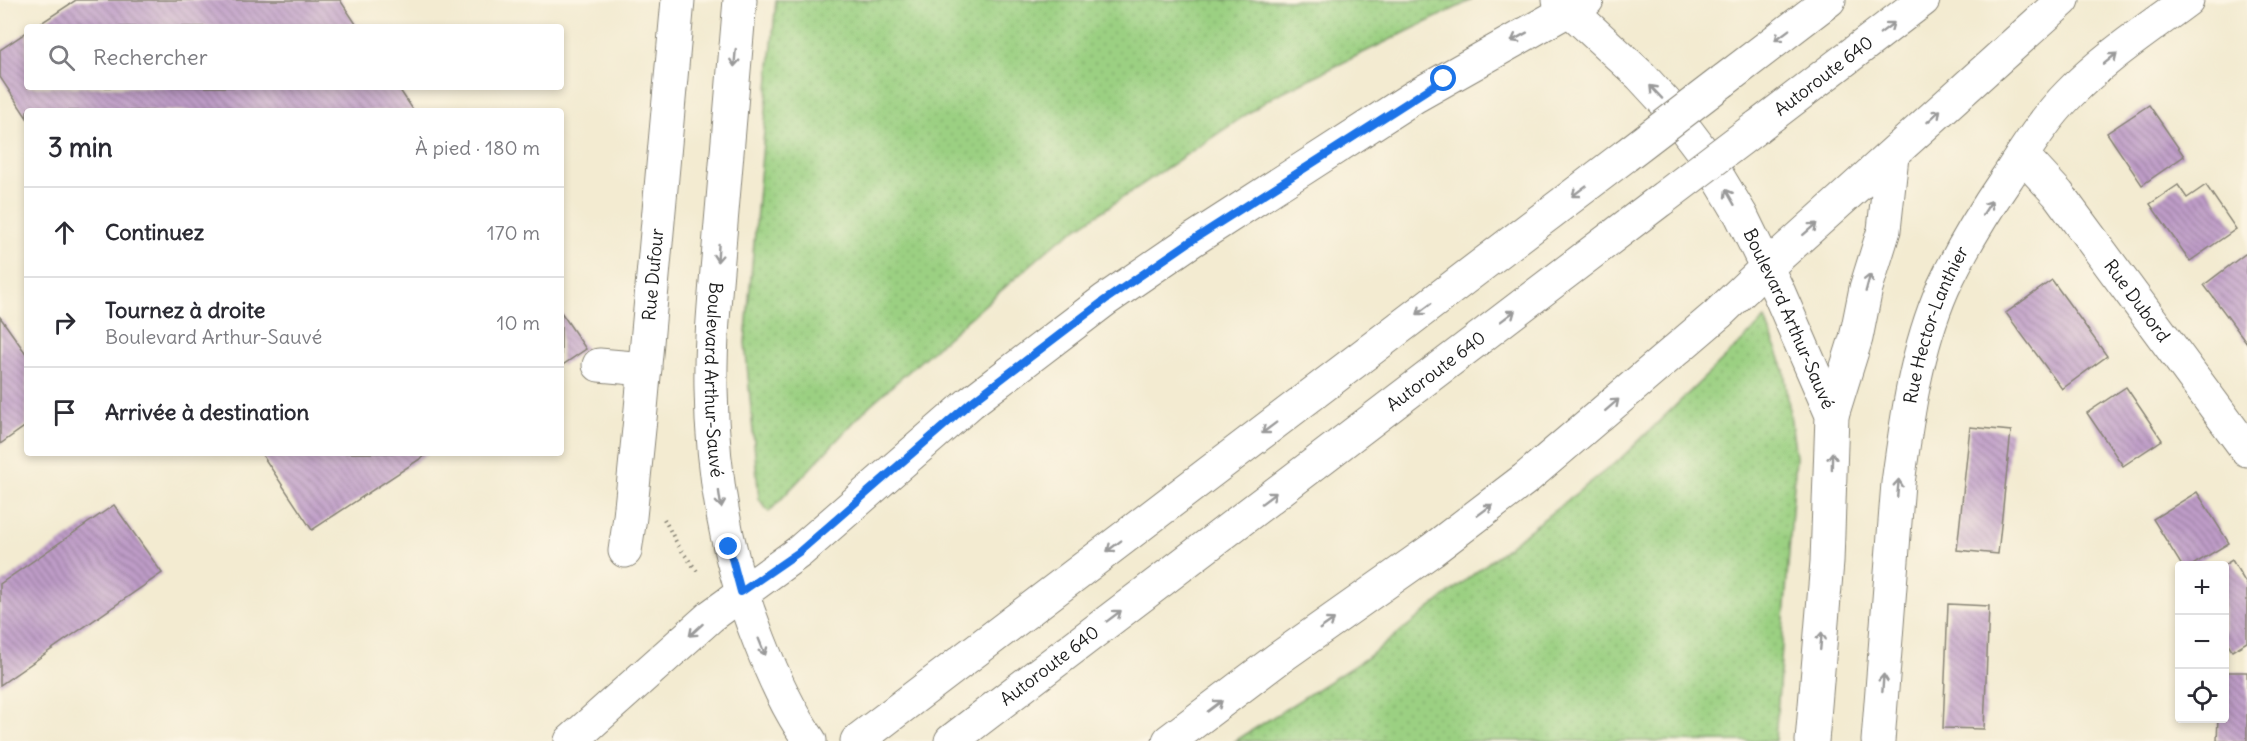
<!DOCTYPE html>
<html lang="fr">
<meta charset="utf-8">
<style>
body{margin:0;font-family:Delius,sans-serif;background:#f7f7f7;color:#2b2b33}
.controls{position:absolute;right:18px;bottom:18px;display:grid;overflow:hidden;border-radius:6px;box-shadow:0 3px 9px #0003}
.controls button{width:54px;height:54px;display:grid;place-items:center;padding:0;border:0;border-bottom:2px solid #e1e1e2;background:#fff;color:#2b2b33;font:30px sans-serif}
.stop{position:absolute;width:18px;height:18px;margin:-14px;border:4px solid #1a73e8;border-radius:50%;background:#fff}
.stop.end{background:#1a73e8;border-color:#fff;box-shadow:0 2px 6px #0008}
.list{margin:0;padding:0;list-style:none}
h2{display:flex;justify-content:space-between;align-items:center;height:78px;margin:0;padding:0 24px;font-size:26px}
h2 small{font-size:20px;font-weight:400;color:#7c7c81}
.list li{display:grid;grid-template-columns:39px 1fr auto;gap:18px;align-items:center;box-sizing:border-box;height:90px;padding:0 24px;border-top:2px solid #e1e1e2}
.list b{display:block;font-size:22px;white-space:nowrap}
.list p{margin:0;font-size:20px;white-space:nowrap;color:#7c7c81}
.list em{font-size:20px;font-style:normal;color:#7c7c81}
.icon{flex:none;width:33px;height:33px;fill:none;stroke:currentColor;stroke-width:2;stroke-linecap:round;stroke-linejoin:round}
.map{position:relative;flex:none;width:2247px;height:741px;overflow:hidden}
.search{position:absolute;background:#fff;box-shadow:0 3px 9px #0003;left:24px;top:24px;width:540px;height:66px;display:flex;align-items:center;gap:15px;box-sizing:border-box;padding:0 21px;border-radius:6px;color:#7c7c81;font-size:22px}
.panel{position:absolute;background:#fff;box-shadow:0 3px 9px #0003;left:24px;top:108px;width:540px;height:348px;border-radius:6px}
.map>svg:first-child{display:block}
</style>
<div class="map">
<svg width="2247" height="741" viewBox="0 0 2247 741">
<defs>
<pattern id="grass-dots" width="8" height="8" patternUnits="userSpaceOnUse" patternTransform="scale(1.5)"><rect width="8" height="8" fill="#9bd082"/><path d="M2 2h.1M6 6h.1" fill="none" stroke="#85b270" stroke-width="1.8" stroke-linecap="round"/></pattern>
<pattern id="building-back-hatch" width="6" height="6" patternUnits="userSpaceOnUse" patternTransform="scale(1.5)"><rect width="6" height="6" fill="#be9cc7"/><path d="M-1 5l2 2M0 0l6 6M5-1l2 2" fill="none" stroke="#9a7ea1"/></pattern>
</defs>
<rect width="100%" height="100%" fill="#fcf5e5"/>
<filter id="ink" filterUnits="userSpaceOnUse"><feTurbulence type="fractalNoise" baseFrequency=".0167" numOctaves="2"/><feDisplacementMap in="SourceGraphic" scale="12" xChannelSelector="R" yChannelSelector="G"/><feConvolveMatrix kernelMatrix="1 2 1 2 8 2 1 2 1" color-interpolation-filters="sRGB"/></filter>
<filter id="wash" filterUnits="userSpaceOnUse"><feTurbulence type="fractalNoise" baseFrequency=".008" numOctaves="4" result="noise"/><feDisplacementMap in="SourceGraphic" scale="24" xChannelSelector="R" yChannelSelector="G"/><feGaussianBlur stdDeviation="1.35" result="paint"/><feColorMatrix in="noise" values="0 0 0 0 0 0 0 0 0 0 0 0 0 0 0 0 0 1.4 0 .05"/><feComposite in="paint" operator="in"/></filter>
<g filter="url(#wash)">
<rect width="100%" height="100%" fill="#f3ebd1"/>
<g fill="url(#grass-dots)" stroke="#5c764f" stroke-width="1.5">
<path d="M776,0h696l-198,96 -216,145 -189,165 -100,106 -10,-13 -14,-157z"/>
<path d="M1765,319l19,51 12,87 -21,284h-540l133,-84 252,-198z"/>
</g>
<g id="blocks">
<g fill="url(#building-back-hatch)">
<path d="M76,0h264l18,27h-323z"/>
<path d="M27,32v55h371l16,24h-387v7l-27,-41v-27z"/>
<path d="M2149,105l35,51 -42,29 -35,-52z"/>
<path d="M2178,185l9,13 19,-13 30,44 -46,32 -40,-57z"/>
<path d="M2245,254l2,2v87l-43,-58z"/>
<path d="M2052,280l55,76 -45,33 -56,-76z"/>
<path d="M561,312l25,37 -25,17z"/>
<path d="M0,317l27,38v70l-27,19z"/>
<path d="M2126,387l36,53 -39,26 -36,-53z"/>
<path d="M1970,427l41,4 -13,123 -41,-4z"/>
<path d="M261,453h168l-117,77z"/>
<path d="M2197,492l32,51 -38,23h-9l-29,-47z"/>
<path d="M114,505l48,68 -162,112v-101z"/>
<path d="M2232,560l15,25v57l-15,9 -8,-13v-73z"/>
<path d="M1948,604l41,2 -5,123 -41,-1z"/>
<path d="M2224,672h23v69h-30l1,-23h6z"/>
</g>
</g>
</g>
<g filter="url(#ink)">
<use href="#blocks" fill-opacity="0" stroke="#888476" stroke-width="1.5"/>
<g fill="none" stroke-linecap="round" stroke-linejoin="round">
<defs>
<g id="minor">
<path id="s1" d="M2022,155l36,39 189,256"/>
<path d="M599,365l46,4"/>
<path id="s2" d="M625,551l5,-34 11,-108 37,-409"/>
<path id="s3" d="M1878,741l20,-258c9,-66 18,-133 45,-195 18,-39 40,-75 64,-110 19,-29 38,-60 62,-84 35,-36 78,-64 118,-94"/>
</g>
<g id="major">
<path id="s4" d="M740,0c-6,78 -14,156 -20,235 -4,51 -10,102 -9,153 1,87 16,172 48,252 14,36 29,70 51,101"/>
<path id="s5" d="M1559,0l82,76 24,26 40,53 36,60 38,78 53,122 -5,147 -15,179"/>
<path d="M571,741l140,-125 88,-64 171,-149 135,-103 86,-59 223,-144 156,-88"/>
<path d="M1169,741l110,-83 153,-108 93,-71 193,-165 48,-46"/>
</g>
<g id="highway">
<path d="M1570,9l17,-9"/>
<path d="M1723,81l106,-81"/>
<path id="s6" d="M1757,127l166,-127"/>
<path d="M1766,268l297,-268"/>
<path d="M1832,415l24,-77 10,-50 18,-58 8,-74"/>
<path d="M857,741l768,-585"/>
<path id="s7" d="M951,741l711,-542"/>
</g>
</defs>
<use href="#minor" stroke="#888476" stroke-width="35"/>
<use href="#major" stroke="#888476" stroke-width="35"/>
<use href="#highway" stroke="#888476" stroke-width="35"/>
<path stroke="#888476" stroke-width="4" stroke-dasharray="1.5 4.5" stroke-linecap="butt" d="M664,519l15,28 18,24"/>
<use href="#minor" stroke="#fff" stroke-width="33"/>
<use href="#major" stroke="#fff" stroke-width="33"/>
<use href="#highway" stroke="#fff" stroke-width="33"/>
<defs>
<g id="highway-bridge">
<path d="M1625,156l98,-75"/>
<path d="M1662,199l95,-72"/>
</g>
</defs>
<use href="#highway-bridge" stroke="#888476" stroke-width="35" stroke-linecap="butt"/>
<use href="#highway-bridge" stroke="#fff" stroke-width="33"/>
</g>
<defs><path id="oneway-shaft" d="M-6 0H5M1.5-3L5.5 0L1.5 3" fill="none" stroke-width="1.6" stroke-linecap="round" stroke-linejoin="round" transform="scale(1.5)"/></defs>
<g stroke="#999">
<use href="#oneway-shaft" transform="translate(1887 28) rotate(-37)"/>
<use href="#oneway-shaft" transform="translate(1782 35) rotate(143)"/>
<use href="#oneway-shaft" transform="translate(1519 37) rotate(151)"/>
<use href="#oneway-shaft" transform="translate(735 58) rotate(95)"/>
<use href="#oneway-shaft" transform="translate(2110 59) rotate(-39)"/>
<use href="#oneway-shaft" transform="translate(1656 92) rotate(-133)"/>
<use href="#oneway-shaft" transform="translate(1934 116) rotate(-43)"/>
<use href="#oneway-shaft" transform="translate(1579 191) rotate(143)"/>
<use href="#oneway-shaft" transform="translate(1730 197) rotate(-120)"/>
<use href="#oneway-shaft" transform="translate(1987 208) rotate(-57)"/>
<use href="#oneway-shaft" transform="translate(1810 229) rotate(-41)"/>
<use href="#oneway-shaft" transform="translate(718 253) rotate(94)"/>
<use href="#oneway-shaft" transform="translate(1868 283) rotate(-75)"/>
<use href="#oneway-shaft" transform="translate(1424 309) rotate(143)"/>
<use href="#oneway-shaft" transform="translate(1508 316) rotate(-37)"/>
<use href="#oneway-shaft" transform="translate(1612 405) rotate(-41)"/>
<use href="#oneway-shaft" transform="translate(1269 428) rotate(143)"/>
<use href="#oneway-shaft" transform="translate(1832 461) rotate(-89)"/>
<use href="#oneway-shaft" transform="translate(1898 488) rotate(-85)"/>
<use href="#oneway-shaft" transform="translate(1269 498) rotate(-37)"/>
<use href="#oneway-shaft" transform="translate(720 499) rotate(82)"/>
<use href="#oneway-shaft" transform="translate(1485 510) rotate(-37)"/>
<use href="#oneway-shaft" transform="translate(1114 546) rotate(143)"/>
<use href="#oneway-shaft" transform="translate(1114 616) rotate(-37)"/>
<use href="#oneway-shaft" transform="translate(1327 624) rotate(-35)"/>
<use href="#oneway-shaft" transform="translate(696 630) rotate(138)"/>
<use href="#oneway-shaft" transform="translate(1821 641) rotate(-85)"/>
<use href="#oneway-shaft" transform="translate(762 647) rotate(68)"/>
<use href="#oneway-shaft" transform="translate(1883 683) rotate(-86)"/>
<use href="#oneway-shaft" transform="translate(1215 706) rotate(-37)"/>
</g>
</g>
<g fill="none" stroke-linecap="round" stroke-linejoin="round" filter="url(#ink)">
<path stroke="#1a73e8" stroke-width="8" d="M729,547l12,45 58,-40 171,-149 135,-103 86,-59 253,-162"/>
</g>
<g text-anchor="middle" stroke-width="4.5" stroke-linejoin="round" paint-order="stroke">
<g font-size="18" fill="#1c1c1c" stroke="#fcf5e5">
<text dy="6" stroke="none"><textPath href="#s6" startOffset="84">Autoroute 640</textPath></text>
<text dy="6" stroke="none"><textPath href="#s2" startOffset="278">Rue Dufour</textPath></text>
<text dy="6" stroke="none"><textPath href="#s1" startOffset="186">Rue Dubord</textPath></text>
<text dy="6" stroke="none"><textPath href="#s5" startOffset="398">Boulevard Arthur-Sauvé</textPath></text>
<text dy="6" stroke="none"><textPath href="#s3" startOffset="422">Rue Hector-Lanthier</textPath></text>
<text dy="6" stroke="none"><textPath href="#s7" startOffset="610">Autoroute 640</textPath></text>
<text dy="6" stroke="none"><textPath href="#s4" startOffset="381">Boulevard Arthur-Sauvé</textPath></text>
<text dy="6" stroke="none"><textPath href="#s7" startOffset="124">Autoroute 640</textPath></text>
</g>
</g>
</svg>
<div class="controls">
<button>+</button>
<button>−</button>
<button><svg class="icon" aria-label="locate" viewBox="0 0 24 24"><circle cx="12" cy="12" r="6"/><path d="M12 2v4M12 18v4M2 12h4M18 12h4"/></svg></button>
</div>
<div class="stop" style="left:1444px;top:79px"></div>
<div class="stop end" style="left:729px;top:547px"></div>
<div class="search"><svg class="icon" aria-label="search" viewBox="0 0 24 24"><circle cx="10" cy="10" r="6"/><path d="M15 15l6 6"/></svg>Rechercher</div>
<section class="panel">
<h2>3 min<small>À pied · 180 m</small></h2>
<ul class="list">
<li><svg class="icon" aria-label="ahead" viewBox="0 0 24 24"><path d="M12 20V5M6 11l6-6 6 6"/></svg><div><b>Continuez</b></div><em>170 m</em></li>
<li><svg class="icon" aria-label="right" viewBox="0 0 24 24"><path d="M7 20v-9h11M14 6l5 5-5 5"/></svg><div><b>Tournez à droite</b><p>Boulevard Arthur-Sauvé</p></div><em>10 m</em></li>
<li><svg class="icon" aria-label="arrive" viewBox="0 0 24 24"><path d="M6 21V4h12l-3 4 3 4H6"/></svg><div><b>Arrivée à destination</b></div></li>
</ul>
</section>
</div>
